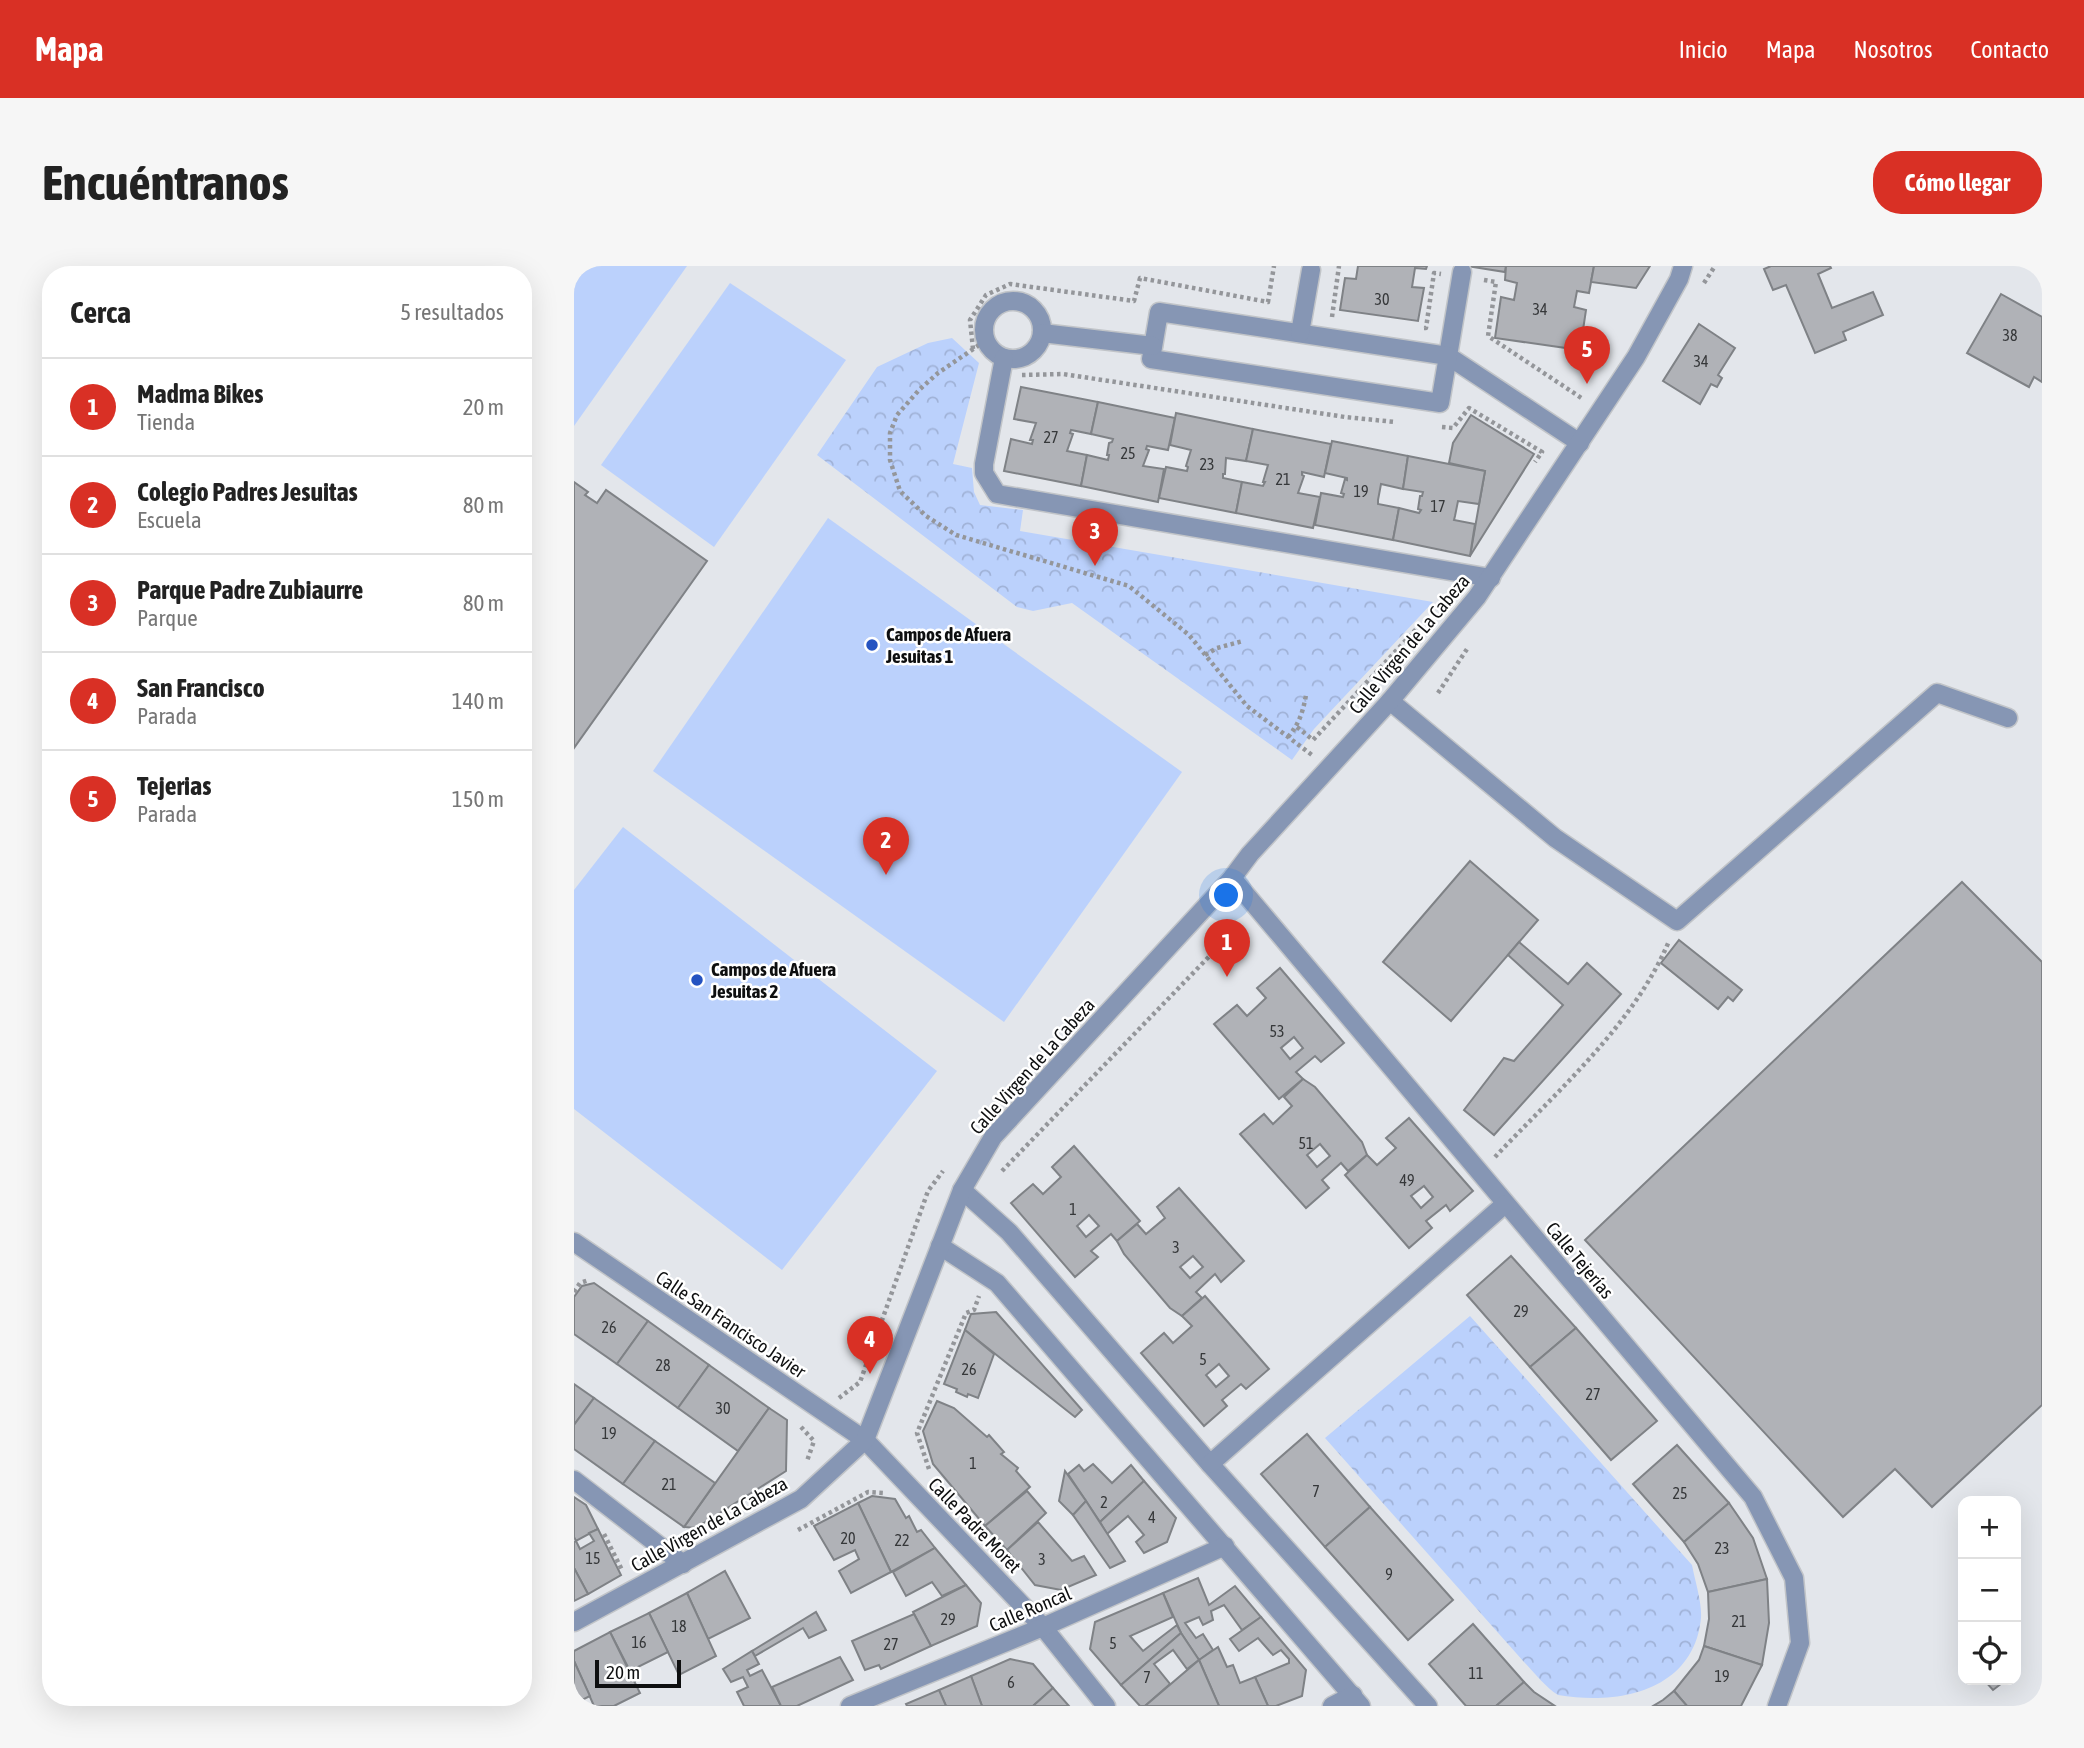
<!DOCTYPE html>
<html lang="es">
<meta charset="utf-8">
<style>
body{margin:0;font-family:"Asap Condensed",sans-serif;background:#f6f6f6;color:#222}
.controls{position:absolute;right:21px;bottom:21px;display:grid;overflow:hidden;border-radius:14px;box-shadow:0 7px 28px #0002}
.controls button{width:63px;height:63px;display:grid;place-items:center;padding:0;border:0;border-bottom:2px solid #e0e0e0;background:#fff;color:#222;font:35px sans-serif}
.scale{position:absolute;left:21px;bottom:18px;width:86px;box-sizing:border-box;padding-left:7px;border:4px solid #0e0f10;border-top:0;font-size:19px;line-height:24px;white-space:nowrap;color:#0e0f10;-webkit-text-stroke:5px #fff;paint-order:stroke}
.you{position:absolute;left:653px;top:630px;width:24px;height:24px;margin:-18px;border:5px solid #fff;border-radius:50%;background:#1a73e8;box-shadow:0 0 0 10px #1a73e833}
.badge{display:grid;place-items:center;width:46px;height:46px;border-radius:50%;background:#d93025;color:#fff;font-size:23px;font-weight:700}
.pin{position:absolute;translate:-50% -58px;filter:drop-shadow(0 2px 4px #0008)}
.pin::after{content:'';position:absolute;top:37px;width:24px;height:21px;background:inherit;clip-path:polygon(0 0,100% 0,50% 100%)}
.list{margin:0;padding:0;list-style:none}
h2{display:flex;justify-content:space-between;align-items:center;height:91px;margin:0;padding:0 28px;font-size:30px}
h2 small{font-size:23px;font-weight:400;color:#767676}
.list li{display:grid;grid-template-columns:46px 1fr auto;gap:21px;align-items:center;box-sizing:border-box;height:98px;padding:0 28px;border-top:2px solid #e0e0e0}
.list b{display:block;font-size:26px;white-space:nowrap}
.list p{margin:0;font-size:23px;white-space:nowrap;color:#767676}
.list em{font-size:23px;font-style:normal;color:#767676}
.icon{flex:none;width:38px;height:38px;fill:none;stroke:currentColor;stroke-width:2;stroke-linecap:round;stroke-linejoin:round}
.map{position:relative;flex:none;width:1468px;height:1440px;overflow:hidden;border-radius:28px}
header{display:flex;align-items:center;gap:42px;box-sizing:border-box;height:98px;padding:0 35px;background:#d93025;color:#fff}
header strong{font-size:33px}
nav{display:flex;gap:38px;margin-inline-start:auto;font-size:24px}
.intro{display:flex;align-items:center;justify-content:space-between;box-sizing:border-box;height:168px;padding:0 42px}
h1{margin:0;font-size:49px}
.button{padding:18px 32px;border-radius:28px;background:#d93025;color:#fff;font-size:24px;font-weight:700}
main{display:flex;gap:42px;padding:0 42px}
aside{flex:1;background:#fff;border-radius:28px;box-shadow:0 7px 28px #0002}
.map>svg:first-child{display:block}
</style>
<header>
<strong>Mapa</strong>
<nav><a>Inicio</a><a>Mapa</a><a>Nosotros</a><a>Contacto</a></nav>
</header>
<div class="intro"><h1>Encuéntranos</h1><a class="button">Cómo llegar</a></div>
<main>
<aside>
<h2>Cerca<small>5 resultados</small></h2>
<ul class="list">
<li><span class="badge">1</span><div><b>Madma Bikes</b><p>Tienda</p></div><em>20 m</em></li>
<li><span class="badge">2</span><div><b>Colegio Padres Jesuitas</b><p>Escuela</p></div><em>80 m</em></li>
<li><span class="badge">3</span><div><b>Parque Padre Zubiaurre</b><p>Parque</p></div><em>80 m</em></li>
<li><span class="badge">4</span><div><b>San Francisco</b><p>Parada</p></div><em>140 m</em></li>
<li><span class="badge">5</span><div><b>Tejerias</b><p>Parada</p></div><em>150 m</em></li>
</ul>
</aside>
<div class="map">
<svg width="1468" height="1440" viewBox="0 0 1468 1440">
<defs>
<pattern id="park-crowns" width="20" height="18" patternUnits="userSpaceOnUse" patternTransform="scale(1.75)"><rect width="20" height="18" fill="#bbd1fc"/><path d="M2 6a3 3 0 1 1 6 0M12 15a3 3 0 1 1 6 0" fill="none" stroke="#a0b2d7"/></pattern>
</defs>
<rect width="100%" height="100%" fill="#e3e6eb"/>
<g fill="#bbd1fc">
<path d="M0,0h113l-113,160z"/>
<path d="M156,17l116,77 -132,187 -113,-82z"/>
<path d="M254,252l354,254 -178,250 -351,-251z"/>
<path d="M49,561l314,244 -155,199 -208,-161v-219z"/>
</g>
<g fill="url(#park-crowns)">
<path d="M378,72l27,25 -26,101 19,4 2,24 6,13 43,5 -3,21 413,71 -119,127 -22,31 -220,-157 -39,8 -16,-4 -200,-152 60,-88 51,-24z"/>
<path d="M896,1050l222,249c3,16 10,37 9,53 -7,71 -79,88 -143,77 -12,-7 -24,-23 -34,-33l-199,-224z"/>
</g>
<g fill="#b0b2b7" stroke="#7f8286" stroke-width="2" fill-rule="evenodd">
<path d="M784,0h69l-1,3 -11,-1 -3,19 12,1 -6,33 -78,-11 5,-32 11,1z"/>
<path d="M893,0h39l-1,6z"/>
<path d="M932,0h88l-5,27 -12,-2 -3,16 12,3 -6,40 -85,-12 6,-41 13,3 3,-17 -12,-3z"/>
<path d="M1020,0h56l-14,22 -45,-6z"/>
<path d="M1197,0h59l1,2 -13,6 14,34 41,-16 10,23 -40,17 3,8 -31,13 -29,-68 -13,5 -9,-21z"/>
<path d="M1427,28l41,23v65l-8,-5 -5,10 -62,-34z"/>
<path d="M1125,58l36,24 -17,27 4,3 -5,9 -6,-3 -11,20 -37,-23z"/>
<path d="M447,121l77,15 -7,32 -20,-4 -1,3 3,1 -6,17 20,4 -6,31 -77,-15 7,-32 21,5 1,-4h-3l6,-17 -22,-4z"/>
<path d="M524,136l77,16 -7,32 -21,-4 -1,3 3,1 -6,16 21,3 -6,33 -77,-16 6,-31 21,5 1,-5h-2l2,-12 3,-1 1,-3 -22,-5z"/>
<path d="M602,147l77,16 -7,32 -20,-3 -1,16h-2v4l19,4 -6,31 -77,-15 7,-31 21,4 1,-4 -2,-1 5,-16 -21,-5z"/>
<path d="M897,149l63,39 -64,102 15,-85 -36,-8 4,-20z"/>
<path d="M679,163l78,15 -7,33 -22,-5v3l2,1 -6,17 22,4 -7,31 -77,-15 6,-31 21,4 2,-4h-2l5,-17 -22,-4z"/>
<path d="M758,175l76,15 -5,33 -22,-5 -3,16v4l21,4 -6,32 -78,-15 6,-32 22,4 1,-3 -3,-1 4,-14 2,1v-2l-22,-5z"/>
<path d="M834,190l77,15 -6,33 -21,-3 -3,15 -1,4 21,4 -5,32 -77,-16 6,-32 20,5 2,-3 -3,-1 2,-13h2l1,-4 -20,-3z"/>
<path d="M0,216l14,10 -3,3 12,8 9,-13 101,71 -133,187z"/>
<path d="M896,595l68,59 -87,101 -68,-59z"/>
<path d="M1388,616l80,80v443l-110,102 -37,-38 -52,48 -258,-277z"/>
<path d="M1105,674l63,50 -9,11 -5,-4 -10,12 -57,-46z"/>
<path d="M945,676l49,42 19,-21 34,31 -127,141 -30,-25 40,-52 10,3 49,-56 -55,-50z"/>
<path d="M706,702l64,75 -23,19 -6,-6 -19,16 7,7 -24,20 -65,-75 23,-19 10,11 19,-18 -9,-10zM720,771l9,11 -13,11 -9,-11z"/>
<path d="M729,813l12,8 47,55 5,13 -19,16 -7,-8 -19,17 7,8 -23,20 -66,-74 24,-20 9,10 19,-18 -8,-9zM746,878l10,12 -13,11 -10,-12z"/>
<path d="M835,852l64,73 -23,20 -4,-6 -20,16 6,7 -23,20 -64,-73 22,-20 10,10 19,-17 -10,-10zM850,920l9,11 -12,11 -10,-12z"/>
<path d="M500,880l66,75 -23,20 -6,-7 -20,17 7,6 -23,20 -64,-74 22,-19 10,10 18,-17 -9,-10zM515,949l10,11 -13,11 -9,-11z"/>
<path d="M605,922l65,73 -23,21 -6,-8 -19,18 6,6 -20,18 -12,-8 -46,-54 -7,-13 20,-17 9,10 19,-16 -8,-11zM619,990l10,11 -13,11 -10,-11z"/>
<path d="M937,990l65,72 -46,39 -63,-72z"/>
<path d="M20,1017l54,38 -31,43 -43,-30v-37l8,-11z"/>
<path d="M631,1030l64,73 -23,20 -5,-5 -19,16 5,6 -23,20 -63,-73 23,-20 9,10 19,-17 -10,-10zM645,1098l10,12 -13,11 -10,-12z"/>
<path d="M422,1046l86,98 -7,7 -110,-87 6,-16z"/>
<path d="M74,1055l61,44 -31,43 -61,-44z"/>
<path d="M1002,1062l81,93 -46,39 -81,-93z"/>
<path d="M391,1064l29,24 -16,44 -10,-4 -1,3 -11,-5 1,-3 -13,-5z"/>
<path d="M135,1099l60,43 -31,43 -60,-43z"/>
<path d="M0,1118l20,14 -20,27z"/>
<path d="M20,1132l61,43 -32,43 -49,-35v-24z"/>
<path d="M363,1135l17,7 33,29 2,-2 15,17 -3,2 17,14 -2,3 14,16 -45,39 -52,-62 -10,-33z"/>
<path d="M195,1142l18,12 -1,51 -90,57 -12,-1z"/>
<path d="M733,1168l63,73 -45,40 -64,-73z"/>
<path d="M81,1175l60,42 -31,44 -61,-43z"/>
<path d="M1103,1179l52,58 -45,39 -51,-58z"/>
<path d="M519,1198l19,19 19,-18 13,16 -44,41 -32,-48 11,-9 5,6z"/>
<path d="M491,1205l21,30 -13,14 -14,-14z"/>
<path d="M570,1215l32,37 -9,24 -23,11 -8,-11 8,-7 -16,-19 -21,18 -7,-12z"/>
<path d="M453,1225l19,22 -39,37 -22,-24z"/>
<path d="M298,1230l23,3 11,19 3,-2 8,16 4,-2 14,18 -44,24 -33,-69z"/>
<path d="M0,1231l12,8 12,24 -22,12 -2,-4z"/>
<path d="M512,1235l39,60 -15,7 -37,-53z"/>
<path d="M284,1237l33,69 -40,21 -12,-22 20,-12 -4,-9 -21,10 -20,-34z"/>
<path d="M1155,1237l24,35 14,41 -59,13 -10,-28 -14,-22z"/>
<path d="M796,1241l83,93 -45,40 -83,-93z"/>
<path d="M464,1256l34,39 12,-5 12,19 -35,15 -26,-5 -28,-35z"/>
<path d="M24,1263l23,46 -33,19 -14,-26v-26l2,-1 4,8 14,-8 -5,-8z"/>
<path d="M361,1282l31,37 -24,11 -10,-14 -26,14 -13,-24z"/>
<path d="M0,1302l14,26 -14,7z"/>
<path d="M151,1305l25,47 -42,21 -21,-46z"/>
<path d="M624,1312l11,27 26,-19 26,31 -19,13 -18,-25 -13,6 2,9 -10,5 -4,-8 -14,6 11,15 7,-4 10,16 -14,10 -18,-27 -18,-40z"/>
<path d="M1193,1313l2,44 -7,42 -58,-19 5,-27 -1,-27z"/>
<path d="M392,1319l15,18 -4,23 -46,20 -18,-34z"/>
<path d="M113,1327l29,63 -37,19 -30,-62z"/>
<path d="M589,1327l10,24 -43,19 13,15 34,-26 4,8 -60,52 -31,-36 5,-27z"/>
<path d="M242,1346l10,18 -17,8 -6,-10 -48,28 -3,-5z"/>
<path d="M75,1347l19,39 -38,19 -20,-39z"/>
<path d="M340,1348l17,32 -50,23 -2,-4 -14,5 -13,-29z"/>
<path d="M687,1351l45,53 -4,26 -26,10h-8l-13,-29 34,-14v-4l-8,-9 -8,5 -15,-17 -19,13 -9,-12z"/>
<path d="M899,1358l51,58 -28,24h-30l-37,-42z"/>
<path d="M36,1366l30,61 -26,13h-20l-20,-45v-10z"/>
<path d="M607,1367l18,27 -12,9 -14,-19 -19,14 16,20 -25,22h-5l-19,-21z"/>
<path d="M1130,1380l58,19 -21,41h-54l-13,-15 25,-31z"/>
<path d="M644,1381l9,20 6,-2 7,18 15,-6 13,29h-49l-20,-46z"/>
<path d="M178,1385l7,13 -12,6 3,6 12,-6 19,36h-37l-7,-14 11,-5 -5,-10 -12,5 -8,-13z"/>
<path d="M266,1391l13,23 -56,26h-16l-9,-19z"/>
<path d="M436,1393l23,5 20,24 -20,18h-51l-11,-30z"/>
<path d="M625,1394l20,46h-74z"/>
<path d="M0,1395l16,35 -16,8z"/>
<path d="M397,1410l11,30h-36l-7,-16z"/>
<path d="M1410,1414h22l-13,10z"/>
<path d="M950,1416l10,10 21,14h-59z"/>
<path d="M479,1422l16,18h-36z"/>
<path d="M365,1424l7,16h-39l-1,-2z"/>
<path d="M1100,1425l13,15h-34l10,-6z"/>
</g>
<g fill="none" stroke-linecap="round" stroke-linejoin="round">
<defs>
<g id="minor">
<path d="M888,6l-14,84 132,87"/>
<circle cx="439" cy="64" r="29"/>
<path d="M585,46l289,44 -8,47 -289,-44z"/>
<path d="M468,67l111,13"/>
<path d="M726,67l11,-63"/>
<path d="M430,92l-20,106v9l13,21 494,84"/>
<path d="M816,435l165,137 122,83 260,-228 71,25"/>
<path d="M658,612l521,619 41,81 6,65 -23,63"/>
<path d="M388,924l47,42 201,232 218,242"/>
<path d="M0,976l291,198 178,187 63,79"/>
<path d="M366,980l57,37 364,423"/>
<path d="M636,1198l295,-260"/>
<path d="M0,1214l109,84"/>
<path d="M0,1356l227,-123 64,-59 97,-250 31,-53 239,-259 18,-24 140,-153 87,-104 159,-240 43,-78 4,-13"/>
<path d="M276,1440l193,-79 182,-81"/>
<path d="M758,1440l21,-11"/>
</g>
</defs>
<use href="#minor" stroke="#c1c4c8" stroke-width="21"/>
<g stroke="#94969a" stroke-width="4.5" stroke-dasharray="3.5 3.5" stroke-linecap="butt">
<path d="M910,14l12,2 -8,54 95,63"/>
<path d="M1130,17l11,-17"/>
<path d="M758,51l7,-51"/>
<path d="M850,62h2l8,-55 7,1"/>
<path d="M411,75l-47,32 -19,17 -22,25 -7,18v27l10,31 26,25 30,19 173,51 60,49 58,71 65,49"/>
<path d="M399,83l-3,-29 16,-25 24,-11 124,17 6,-23 128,24 6,-36"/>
<path d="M448,109l41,-1 282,43 50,5"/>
<path d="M868,161l11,1 16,-20 73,44 -7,10"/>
<path d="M631,389l12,-7 26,-7"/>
<path d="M864,427l29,-44"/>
<path d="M723,461l16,13 107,-115"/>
<path d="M714,471c11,-13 15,-25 18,-42"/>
<path d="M921,891c61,-65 139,-132 174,-216"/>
<path d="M428,905l223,-231"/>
<path d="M0,1026l6,-9 9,-3"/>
<path d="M265,1132l21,-16 68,-191 15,-20"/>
<path d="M227,1161l13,14 -7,20"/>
<path d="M355,1203l-12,-36 49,-120 8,-3 5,-14"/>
<path d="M224,1264l70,-38 16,1"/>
<path d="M30,1268l18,36"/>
</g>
<use href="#minor" stroke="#8696b4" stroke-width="18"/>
</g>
<g fill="#2553c1" stroke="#fff" stroke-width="2.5">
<circle cx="298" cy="379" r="7"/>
<circle cx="123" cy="714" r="7"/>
</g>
<g text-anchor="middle" stroke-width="5" stroke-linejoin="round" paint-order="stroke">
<g font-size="16" fill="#36383a">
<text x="808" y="39">30</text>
<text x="966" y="49">34</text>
<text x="1436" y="75">38</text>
<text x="1127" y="101">34</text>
<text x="477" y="177">27</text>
<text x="554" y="193">25</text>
<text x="633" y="204">23</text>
<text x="709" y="219">21</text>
<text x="787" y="231">19</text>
<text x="864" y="246">17</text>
<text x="703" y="771">53</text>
<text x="732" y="883">51</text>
<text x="833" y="920">49</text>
<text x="499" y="949">1</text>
<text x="602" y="987">3</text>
<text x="947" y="1051">29</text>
<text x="35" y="1067">26</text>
<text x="629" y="1099">5</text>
<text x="89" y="1105">28</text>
<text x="395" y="1109">26</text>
<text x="1019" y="1134">27</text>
<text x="149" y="1148">30</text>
<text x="35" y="1173">19</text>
<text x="399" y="1203">1</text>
<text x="95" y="1224">21</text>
<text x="742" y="1231">7</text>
<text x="1106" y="1233">25</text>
<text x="530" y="1242">2</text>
<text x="578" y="1257">4</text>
<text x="274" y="1278">20</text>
<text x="328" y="1280">22</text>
<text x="1148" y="1288">23</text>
<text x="19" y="1298">15</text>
<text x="468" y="1299">3</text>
<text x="815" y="1314">9</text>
<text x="374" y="1359">29</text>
<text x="1165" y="1361">21</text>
<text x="105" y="1366">18</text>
<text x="65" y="1382">16</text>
<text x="539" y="1383">5</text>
<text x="317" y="1384">27</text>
<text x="902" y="1413">11</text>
<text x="1148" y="1416">19</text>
<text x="573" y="1417">7</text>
<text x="437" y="1422">6</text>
</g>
<g font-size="19" font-weight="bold" fill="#0e0f10" stroke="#fff" text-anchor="start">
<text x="312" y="375">Campos de Afuera<tspan x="312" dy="22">Jesuitas 1</tspan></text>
<text x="137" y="710">Campos de Afuera<tspan x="137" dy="22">Jesuitas 2</tspan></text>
</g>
<g font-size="19" fill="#0e0f10" stroke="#fff">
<text transform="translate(835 378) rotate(-50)" y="7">Calle Virgen de La Cabeza</text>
<text transform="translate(458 800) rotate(-48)" y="7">Calle Virgen de La Cabeza</text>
<text transform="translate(1006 994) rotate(50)" y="7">Calle Tejerías</text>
<text transform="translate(157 1058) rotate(34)" y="7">Calle San Francisco Javier</text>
<text transform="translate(135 1258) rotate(-29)" y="7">Calle Virgen de La Cabeza</text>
<text transform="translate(401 1259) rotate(46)" y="7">Calle Padre Moret</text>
<text transform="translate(456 1343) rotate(-23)" y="7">Calle Roncal</text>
</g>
</g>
</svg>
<div class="controls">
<button>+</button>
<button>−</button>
<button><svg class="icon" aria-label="locate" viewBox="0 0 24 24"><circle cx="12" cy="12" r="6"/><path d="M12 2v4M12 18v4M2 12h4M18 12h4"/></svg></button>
</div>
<div class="scale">20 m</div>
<div class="you"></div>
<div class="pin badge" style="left:653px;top:711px">1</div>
<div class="pin badge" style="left:312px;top:609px">2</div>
<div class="pin badge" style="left:521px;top:300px">3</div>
<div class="pin badge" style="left:296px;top:1108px">4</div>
<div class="pin badge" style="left:1013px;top:118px">5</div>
</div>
</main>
